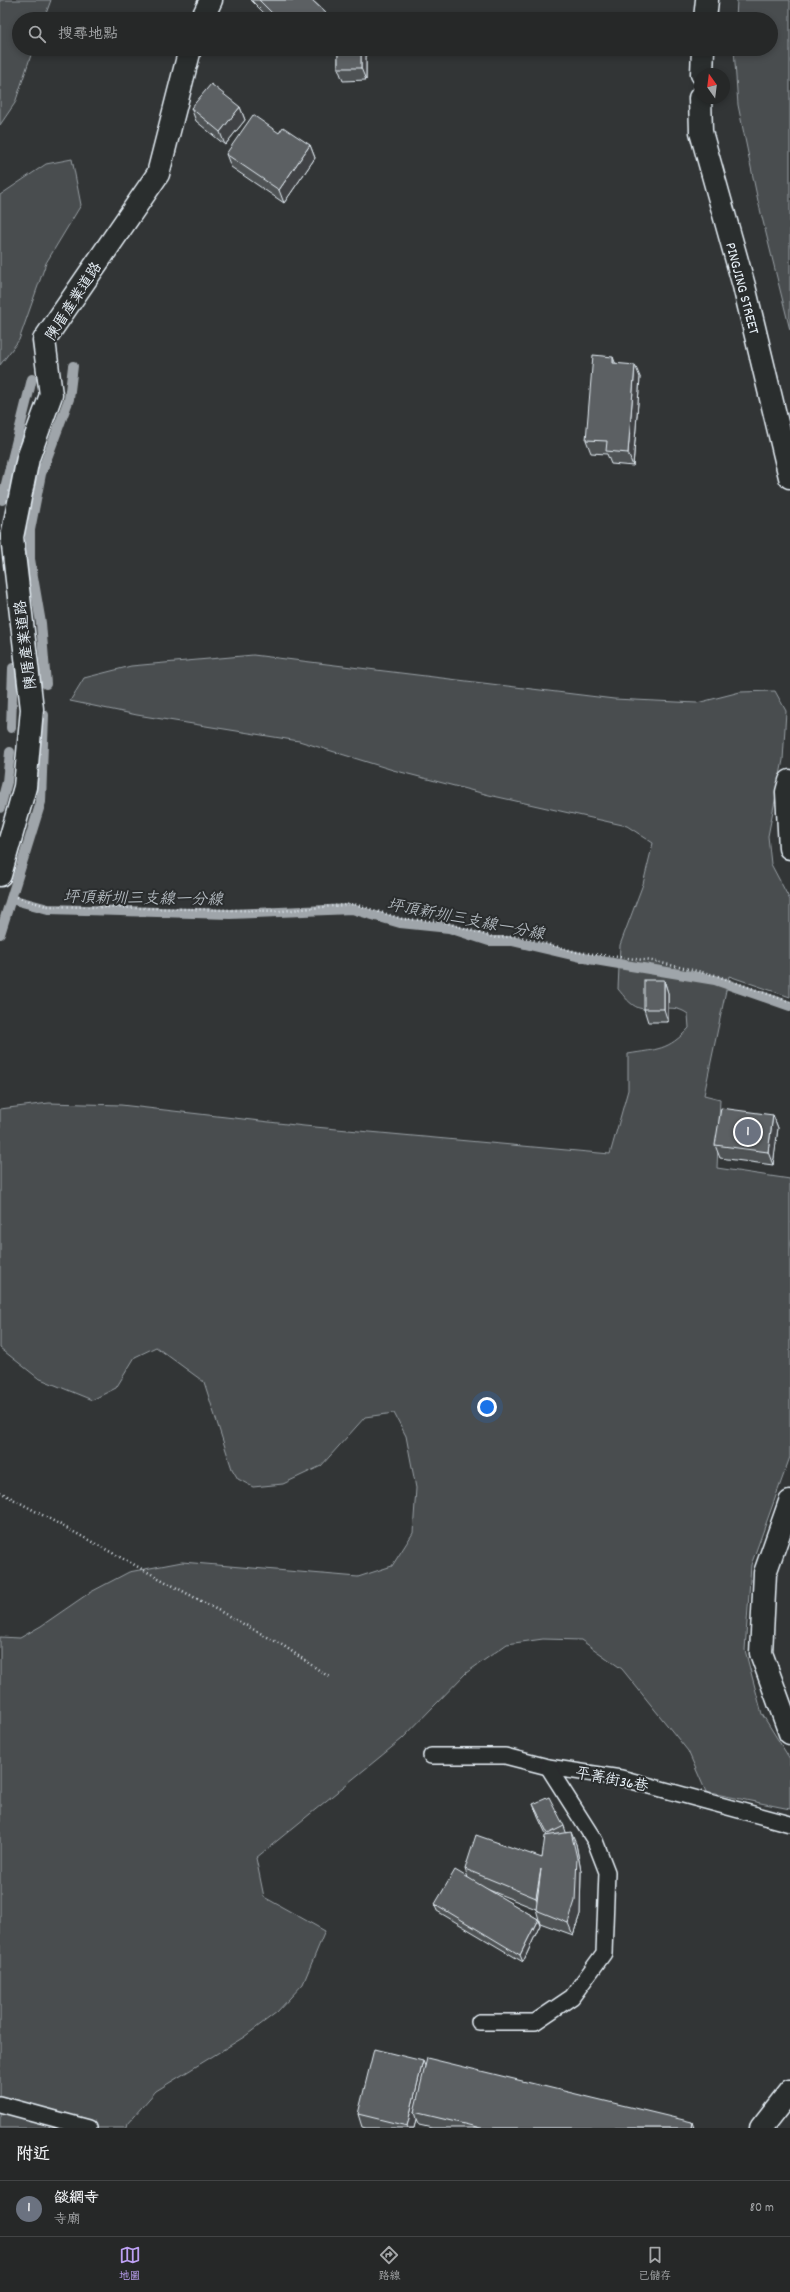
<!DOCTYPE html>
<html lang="zh-TW">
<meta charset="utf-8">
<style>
body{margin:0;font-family:Dekko,"LXGW WenKai TC",sans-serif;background:#323434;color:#f1f3f6}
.compass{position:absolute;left:694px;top:68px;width:36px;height:36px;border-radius:50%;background:#262828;box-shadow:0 2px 6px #0003;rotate:346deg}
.you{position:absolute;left:487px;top:1407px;width:14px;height:14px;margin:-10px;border:3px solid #fff;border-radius:50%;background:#1a73e8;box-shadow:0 0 0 6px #1a73e833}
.badge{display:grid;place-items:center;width:26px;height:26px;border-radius:50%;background:#bca0f2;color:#fff;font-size:13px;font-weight:700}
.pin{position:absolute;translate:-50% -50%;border:2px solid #fff;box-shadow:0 1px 4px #0006}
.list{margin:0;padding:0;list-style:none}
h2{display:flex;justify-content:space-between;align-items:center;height:52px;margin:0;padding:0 16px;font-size:17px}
h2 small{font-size:13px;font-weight:400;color:#a4a6a8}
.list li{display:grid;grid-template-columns:26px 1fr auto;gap:12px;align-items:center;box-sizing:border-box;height:56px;padding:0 16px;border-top:1px solid #424445}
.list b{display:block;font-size:15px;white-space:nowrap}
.list p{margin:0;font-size:13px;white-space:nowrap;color:#a4a6a8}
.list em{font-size:13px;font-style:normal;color:#a4a6a8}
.icon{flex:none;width:22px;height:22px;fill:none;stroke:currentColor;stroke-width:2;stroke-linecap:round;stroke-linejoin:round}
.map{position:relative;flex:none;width:790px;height:2128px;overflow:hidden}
.search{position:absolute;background:#262828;box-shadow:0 2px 6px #0003;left:12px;right:12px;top:12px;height:44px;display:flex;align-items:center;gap:10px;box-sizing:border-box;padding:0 14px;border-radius:22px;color:#a4a6a8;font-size:15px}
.sheet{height:108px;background:#262828}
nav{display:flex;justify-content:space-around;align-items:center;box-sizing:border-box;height:56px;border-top:1px solid #424445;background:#262828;font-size:11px;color:#a4a6a8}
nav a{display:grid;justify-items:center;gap:2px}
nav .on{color:#bca0f2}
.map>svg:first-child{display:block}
</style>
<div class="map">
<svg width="790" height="2128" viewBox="0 0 790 2128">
<rect width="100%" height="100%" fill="#323536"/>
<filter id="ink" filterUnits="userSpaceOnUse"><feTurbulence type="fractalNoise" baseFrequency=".025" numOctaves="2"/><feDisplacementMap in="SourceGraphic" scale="8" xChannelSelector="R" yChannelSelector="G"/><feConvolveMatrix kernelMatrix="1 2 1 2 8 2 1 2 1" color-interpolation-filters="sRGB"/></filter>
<g filter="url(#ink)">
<g fill="#494d4f" stroke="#989fa4">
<path d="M0,0h51l-7,19h-25v30h14l-18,54 -15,22z"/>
<path d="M737,0h53v330l-32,-129 -20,-96 -4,-56h37v-30h-35z"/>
<path d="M72,159l9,46 -35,58 -27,77 -19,25v-170l46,-31z"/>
<path d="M253,655l361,44 83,4 43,-11 35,-1 11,20 -3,49 -15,76 3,28 19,36v97l-61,-21 -25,119 16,4 -3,69 73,11v278l-39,108 -6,85 17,64 28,45v50l-84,-17 -18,-41 -66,-82 -41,-29 -38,-1 -36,5 -41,29 -64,66 -146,119 8,39 61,34 -22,53 -26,28 -33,25 -88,54 -29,33 -1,4h-126v-491l20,1 21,-12 48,-33 40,-21 53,-10 176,15 34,-11 21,-33 3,-45 -10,-52 -12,-23 -29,4 -44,49 -38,18 -30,3 -15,-8 -6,-10 -28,-87 -48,-35 -21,10 -19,31 -24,12 -54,-22 -38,-30v-239l49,-6 72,2 183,21 306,28 18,-64v-36c29,-5 40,-3 61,-26l-1,-14c-16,-12 -32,-1 -49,-6 -9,-3 -15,-12 -21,-19l2,-44 23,-61 10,-41 -26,-17 -138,-31 -96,-25 -94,-29 -162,-26 -67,-14 14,-23 47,-12z"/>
</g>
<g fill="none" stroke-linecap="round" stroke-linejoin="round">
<g stroke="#9fa5aa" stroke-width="10">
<path d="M2,500l30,-121"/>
<path d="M46,684l-5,-61 -11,-64v-29l11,-56 28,-75 4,-33"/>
<path d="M11,728l2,-60"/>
<path d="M0,808l7,-26 3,-30"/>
<path d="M11,899l37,10 182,5 122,-5 48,14 49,5 40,13h23l77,18 126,21 75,26"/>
<path d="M0,934l41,-132 3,-87"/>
</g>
<defs>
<g id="service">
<path d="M431,1756h74l43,11 73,11 169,46"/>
<path d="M479,2022h56l37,-25 32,-44 3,-81 -12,-31 -47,-74"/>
<path d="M0,2104l89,24"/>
</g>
<g id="minor">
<path d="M202,19l9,-19"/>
<path d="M0,875l25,-88 7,-78 -20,-172 16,-79 23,-63 -7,-55 114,-166 32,-125"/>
<path d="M761,2128l29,-37"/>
</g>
<g id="tertiary">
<path d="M705,19l2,-19"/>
<path d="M702,74l1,-25"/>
<path d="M700,98l1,34 43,154 46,191"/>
<path d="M790,781l-3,11 3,56"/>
<path d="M790,1502l-25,71 -4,80 29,80"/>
</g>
</defs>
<use href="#service" stroke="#e8f1f8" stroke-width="18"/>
<use href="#minor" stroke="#e8f1f8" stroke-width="25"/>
<use href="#tertiary" stroke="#e8f1f8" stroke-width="25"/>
<g stroke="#e8f1f8" stroke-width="2.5" stroke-dasharray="1 3" stroke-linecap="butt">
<path d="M17,897l29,9 235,5 73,-7 49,15 38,2 55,17 22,-2 59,16 75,9 63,14 75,27"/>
<path d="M0,1492l284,154 45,31"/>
</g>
<use href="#service" stroke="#2a2d2e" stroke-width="15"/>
<use href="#minor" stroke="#2a2d2e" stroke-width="22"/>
<use href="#tertiary" stroke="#2a2d2e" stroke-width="22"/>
</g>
<g fill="#4f5355" stroke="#e8f1f8">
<path d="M251,0h61l15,14 1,5h-58z"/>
<path d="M300,49h9l-4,4z"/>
<path d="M338,49h28v31l-23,1 -5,-13z"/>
<path d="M240,107l5,13 -20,25 -29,-24 -5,-13z"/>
<path d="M310,145l5,13 -31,45 -53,-36 -5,-13z"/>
<path d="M615,363l25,14 -7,89 -22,-2 -4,-10 -16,-1 -5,-13z"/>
<path d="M664,980l4,13v29h-20l-4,-13z"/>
<path d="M773,1115l5,13 -5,37 -53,-7 -5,-13z"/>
<path d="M533,1804l31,22 2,6 10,12 5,27 -1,43 -7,21 -33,-12 -4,-14 -52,-21 54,31 2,6 -17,37 -86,-51 -2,-7 33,-26 -3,-9 77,-11 5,-22 -9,-19z"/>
<path d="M425,2066l269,62h-262l-13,-3 -3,-6 -2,9h-48l-4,-1 -4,-13z"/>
</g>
<g fill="#404345" stroke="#e8f1f8">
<path d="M327,14l1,5h-6z"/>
<path d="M303,49h6l-4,4z"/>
<path d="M361,49h5v31l-5,-12z"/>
<path d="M240,107l5,13 -20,25 -5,-13z"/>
<path d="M310,145l5,13 -31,45 -5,-13z"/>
<path d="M613,357l5,13 -5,-7z"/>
<path d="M635,365l5,12 -7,89 -5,-13z"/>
<path d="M664,980l4,13v29l-4,-13z"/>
<path d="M773,1115l5,13 -5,37 -5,-13z"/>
<path d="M571,1832l5,12 5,27 -1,43 -7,21 -5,-12z"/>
<path d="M541,1869l-1,42 -4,-13z"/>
<path d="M538,1919l2,6 -17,37 -3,-7z"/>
<path d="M423,2061l5,12 -14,39 2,7 -2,9h-6l-1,-2z"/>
<path d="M692,2122l2,6h-3z"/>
</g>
<g fill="#5c6063" stroke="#e8f1f8">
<path d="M259,0h53l15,14 -5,5h-44z"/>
<rect x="338" y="49" width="23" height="19"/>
<path d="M211,84l29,23 -20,25 -29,-24z"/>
<path d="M253,115l26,18 4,-6 27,18 -31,45 -53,-36z"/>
<path d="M593,355l20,2v6l22,2 -7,88 -22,-2 1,-10 -21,-1z"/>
<rect x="644" y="980" width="20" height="29"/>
<path d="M721,1108l52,7 -5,37 -53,-7z"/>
<path d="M549,1797l15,29 -16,8 -15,-30z"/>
<path d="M571,1832l6,26 -2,43 -7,22 -32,-13 5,-41 -5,29 -71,-29 11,-34 66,23 3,-22z"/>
<path d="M455,1870l83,49 -18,36 -85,-51z"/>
<path d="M374,2049l49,12 -16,65 -49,-12z"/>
<path d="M427,2058l265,64 -1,6h-210l-67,-16z"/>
</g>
</g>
<g text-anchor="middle" stroke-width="4" stroke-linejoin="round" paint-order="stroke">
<g font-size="15" fill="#e8f1f8" stroke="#2a2d2e">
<text transform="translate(743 288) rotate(75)" y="5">PINGJING STREET</text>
<text transform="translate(73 301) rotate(-57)" y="5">陳厝產業道路</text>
<text transform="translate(25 645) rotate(-97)" y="5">陳厝產業道路</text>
<text transform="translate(612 1779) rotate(11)" y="5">平菁街36巷</text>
</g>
<g font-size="16" font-style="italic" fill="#b1b8be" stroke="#2a2d2e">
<text transform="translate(143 897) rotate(1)" y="6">坪頂新圳三支線一分線</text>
<text transform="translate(466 918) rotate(11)" y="6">坪頂新圳三支線一分線</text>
</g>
</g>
</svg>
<svg class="compass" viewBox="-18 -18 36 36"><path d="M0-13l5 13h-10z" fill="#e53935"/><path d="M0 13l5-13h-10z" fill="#a4a6a8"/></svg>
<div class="you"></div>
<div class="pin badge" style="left:748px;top:1132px;background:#6b7280">1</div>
<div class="search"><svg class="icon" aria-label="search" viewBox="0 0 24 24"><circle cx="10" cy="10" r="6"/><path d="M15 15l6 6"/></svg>搜尋地點</div>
</div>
<section class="sheet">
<h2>附近<small></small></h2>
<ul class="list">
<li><span class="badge" style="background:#6b7280">1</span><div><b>燄網寺</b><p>寺廟</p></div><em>80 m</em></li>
</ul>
</section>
<nav>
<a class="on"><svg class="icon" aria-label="map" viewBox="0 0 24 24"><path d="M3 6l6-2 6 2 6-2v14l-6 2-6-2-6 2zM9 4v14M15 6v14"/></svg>地圖</a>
<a><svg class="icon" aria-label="directions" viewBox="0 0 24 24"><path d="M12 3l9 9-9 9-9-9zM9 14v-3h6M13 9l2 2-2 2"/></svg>路線</a>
<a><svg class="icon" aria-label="saved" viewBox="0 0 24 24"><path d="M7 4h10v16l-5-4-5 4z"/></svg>已儲存</a>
</nav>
